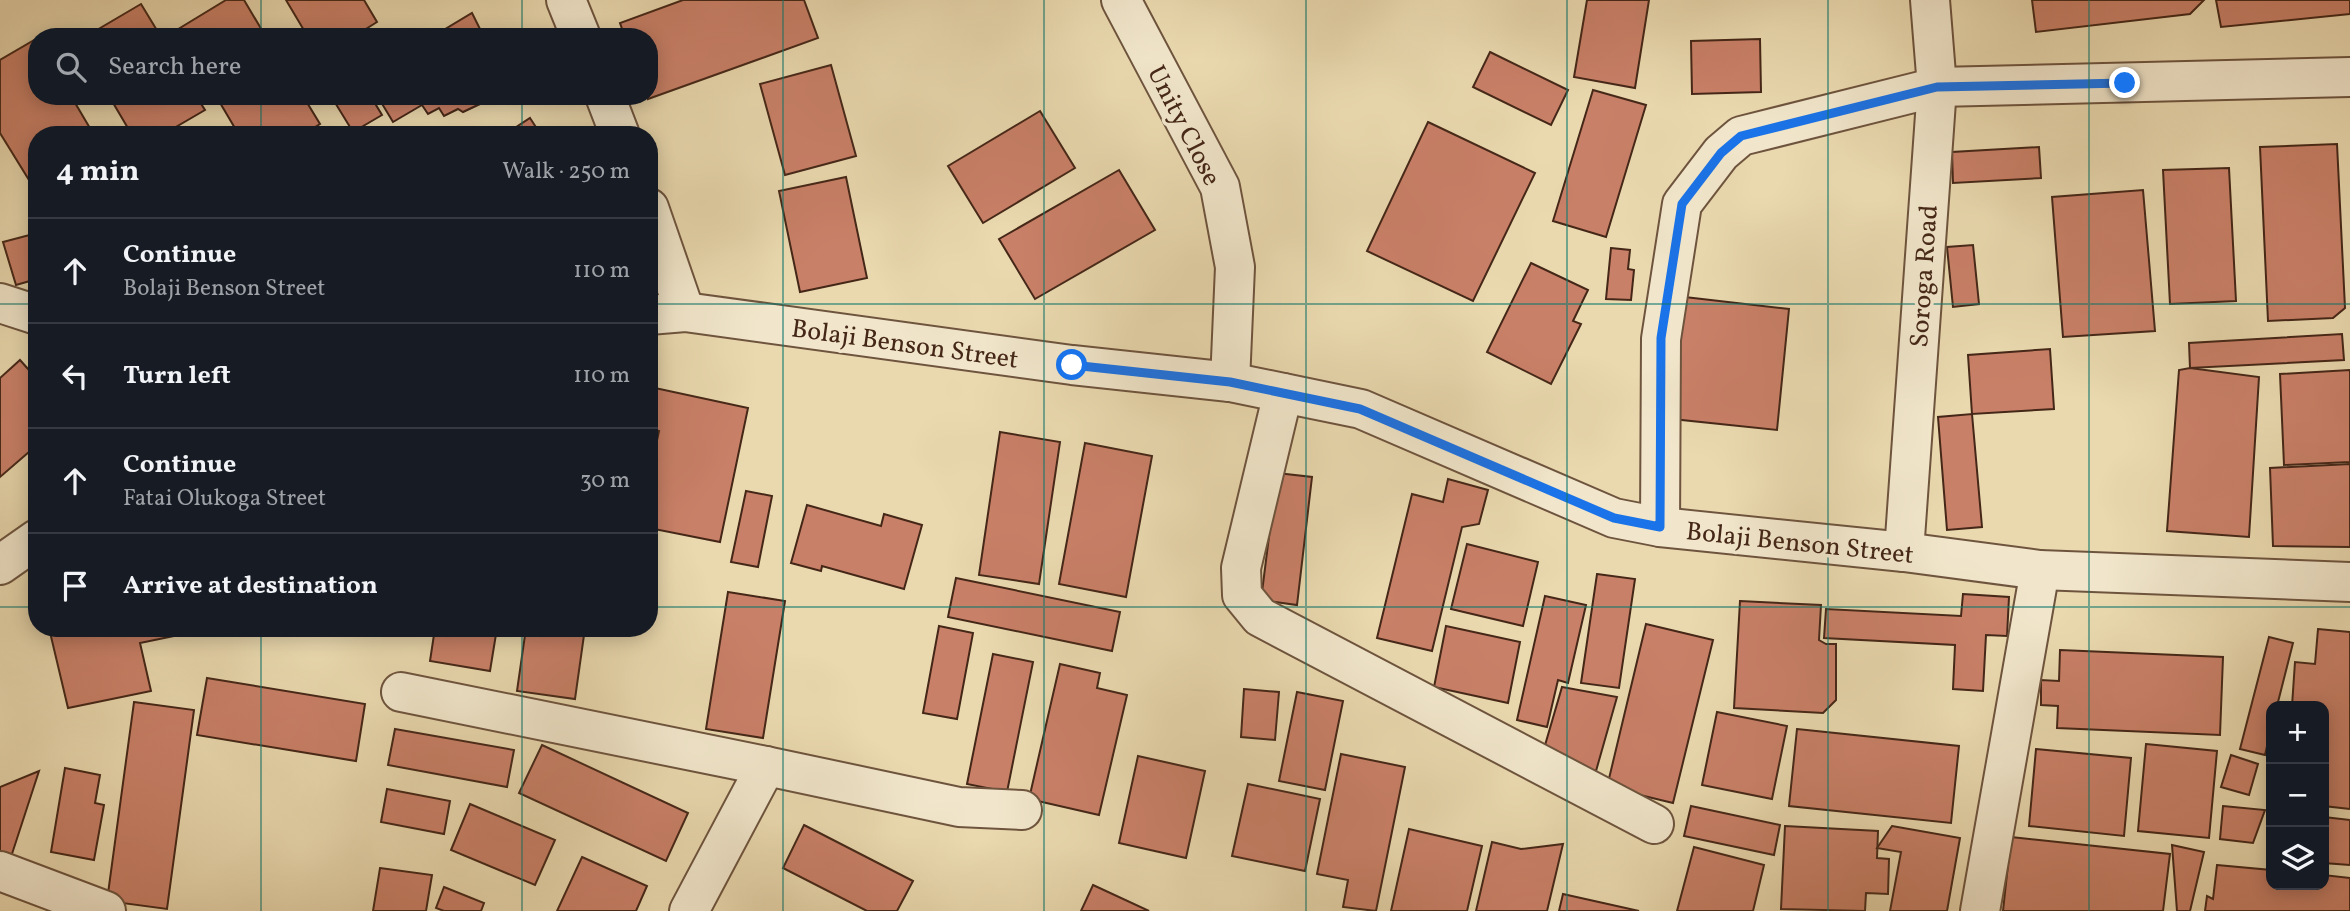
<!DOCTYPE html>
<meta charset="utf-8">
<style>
body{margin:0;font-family:Vollkorn,serif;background:#242831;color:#f1f3f6}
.controls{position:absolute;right:21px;bottom:21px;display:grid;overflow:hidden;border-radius:14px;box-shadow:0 4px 18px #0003}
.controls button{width:63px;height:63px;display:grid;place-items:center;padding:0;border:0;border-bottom:2px solid #363941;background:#171b24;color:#f1f3f6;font:35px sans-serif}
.stop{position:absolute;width:21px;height:21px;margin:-16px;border:5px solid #1a73e8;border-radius:50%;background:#fff}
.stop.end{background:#1a73e8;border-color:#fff;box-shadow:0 2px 7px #0008}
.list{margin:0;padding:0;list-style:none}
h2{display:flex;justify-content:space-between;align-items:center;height:91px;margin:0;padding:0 28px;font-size:30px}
h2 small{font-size:23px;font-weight:400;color:#9ea1a6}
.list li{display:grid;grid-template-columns:46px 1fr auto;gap:21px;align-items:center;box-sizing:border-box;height:105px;padding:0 28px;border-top:2px solid #363941}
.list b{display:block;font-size:26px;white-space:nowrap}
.list p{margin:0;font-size:23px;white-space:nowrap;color:#9ea1a6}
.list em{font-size:23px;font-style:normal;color:#9ea1a6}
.icon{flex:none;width:38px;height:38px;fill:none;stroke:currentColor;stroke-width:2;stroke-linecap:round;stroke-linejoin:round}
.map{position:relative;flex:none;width:2350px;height:911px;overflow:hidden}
.search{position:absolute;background:#171b24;box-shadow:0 4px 18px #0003;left:28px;top:28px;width:630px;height:77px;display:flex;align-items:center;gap:18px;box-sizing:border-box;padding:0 24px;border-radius:28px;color:#9ea1a6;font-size:26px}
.panel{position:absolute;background:#171b24;box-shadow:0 4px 18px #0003;left:28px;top:126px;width:630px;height:511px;border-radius:28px}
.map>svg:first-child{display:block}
</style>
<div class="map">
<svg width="2350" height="911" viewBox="0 0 2350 911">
<rect width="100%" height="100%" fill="#ead9af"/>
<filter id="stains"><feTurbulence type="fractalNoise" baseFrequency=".00286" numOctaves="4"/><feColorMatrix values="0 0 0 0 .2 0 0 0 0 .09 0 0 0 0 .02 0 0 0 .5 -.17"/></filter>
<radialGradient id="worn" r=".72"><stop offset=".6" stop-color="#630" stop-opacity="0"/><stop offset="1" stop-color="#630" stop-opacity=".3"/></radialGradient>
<g fill="#c98068" stroke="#452718" stroke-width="2">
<path d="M226,0h18l22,37h-87l-4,-6z"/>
<path d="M286,0h78l13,22 -24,15h-45z"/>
<path d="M683,0h121l14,38 -170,61 1,-62h-24l-5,-14z"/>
<path d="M1587,0h62l-14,88 -61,-11z"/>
<path d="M2032,0h172l-14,14 -154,18z"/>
<path d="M2216,0h134v14l-129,13z"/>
<path d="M141,4l20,33h-76z"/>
<path d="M472,13l12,24h-52z"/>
<path d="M36,39l1,57h34l23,39h-57v58l-37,-60v-73z"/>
<path d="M1760,39l1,53 -69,2 -1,-53z"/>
<path d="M1490,52l78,38 -17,35 -78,-38z"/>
<path d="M831,65l25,91 -71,19 -25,-91z"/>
<path d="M1593,90l53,15 -40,132 -53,-16z"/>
<path d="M109,96h87l9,14 -43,25h-30z"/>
<path d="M216,96h87l17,28 -18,11h-63z"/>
<path d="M331,96h166l-34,16 -5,-3 -14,7 -5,-8 -11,6 -6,-9 -29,17 -15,-25 -5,3 9,15 -29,17z"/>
<path d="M1040,111l35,57 -92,55 -35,-57z"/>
<path d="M530,118l11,17h-37z"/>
<path d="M1428,122l107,51 -62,128 -106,-50z"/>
<path d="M2337,144l8,164 -12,10 -65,3 -8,-174z"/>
<path d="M2039,147l2,31 -88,5 -1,-31z"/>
<path d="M2229,168l7,133 -66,3 -7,-134z"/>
<path d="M1119,170l36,60 -120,69 -36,-60z"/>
<path d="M846,177l21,101 -67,14 -21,-101z"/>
<path d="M2143,190l12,141 -92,6 -11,-140z"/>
<path d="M37,233v46l-21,6 -13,-43z"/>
<path d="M1973,245l6,59 -26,3 -6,-60z"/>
<path d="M1611,248l19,2 -2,19 6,1 -3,30 -25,-1z"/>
<path d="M1531,263l57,27 -15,31 8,3 -30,60 -64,-32z"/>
<path d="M1676,296l113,13 -12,121 -114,-12z"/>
<path d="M2342,334l2,26 -154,8 -1,-25z"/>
<path d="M2050,349l4,60 -82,5 -4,-59z"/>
<path d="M20,360l17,19v66l-37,32v-99z"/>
<path d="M2190,368l69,9 -10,160 -82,-6 12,-161z"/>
<path d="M2350,370v92l-66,3 -4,-91z"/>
<path d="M655,388l93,20 -28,134 -71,-14v-51l10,-46 -10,-2v-13z"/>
<path d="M1972,414l10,113 -35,3 -9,-113z"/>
<path d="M1000,432l60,10 -21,142 -60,-9z"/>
<path d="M1085,443l67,13 -26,141 -67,-13z"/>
<path d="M2350,464v83l-77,-1 -3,-78z"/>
<path d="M1277,473l35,4 -15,128 -36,-5z"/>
<path d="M1448,479l40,11 -9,34 -17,3 -30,124 -55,-13 35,-144 31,8z"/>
<path d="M746,491l26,5 -14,71 -27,-5z"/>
<path d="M807,505l74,21 3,-12 38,11 -18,64 -82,-23 -1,5 -30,-8z"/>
<path d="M1467,544l71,18 -15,64 -72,-17z"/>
<path d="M1597,574l38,5 -16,109 -38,-5z"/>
<path d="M956,578l164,34 -8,39 -164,-34z"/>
<path d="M728,592l57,9 -22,137 -57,-9z"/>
<path d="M1963,594l46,3 -2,39 -21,-1 -3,56 -30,-2 2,-44 -131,-7 2,-29 135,7z"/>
<path d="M1545,596l41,9 -18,78 -10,-3 -11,47 -30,-7z"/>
<path d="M1740,601l81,4 -2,35 7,4h10v56l-13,13 -89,-5z"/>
<path d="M1646,624l67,16 -40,163 -66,-16z"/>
<path d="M939,626l34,7 -16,86 -34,-6z"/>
<path d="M1446,626l74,16 -12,61 -74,-16z"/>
<path d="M49,628h153l1,2 -63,13 11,48 -83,17z"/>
<path d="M435,628h62l-7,43 -60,-10z"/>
<path d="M526,628h59l-10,71 -58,-8z"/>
<path d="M2318,629l32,3v177l-26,-3v-100h-32l3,-44 20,2z"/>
<path d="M2269,637l24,6 -16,63h-6v23l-6,26 -25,-6z"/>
<path d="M2060,650l163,7 -3,78 -163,-7 1,-22 -17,-1v-25l18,1z"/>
<path d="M993,654l40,8 -26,130 -40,-8z"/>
<path d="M1060,664l40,9 -3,15 30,7 -28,120 -70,-16z"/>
<path d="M207,678l158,26 -9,57 -159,-26z"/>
<path d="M1562,687l55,10 -21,74 -55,-12z"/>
<path d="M1244,689l35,3 -4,48 -34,-3z"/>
<path d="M1297,692l46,9 -18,89 -46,-9z"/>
<path d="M134,702l60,8 -27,199 -60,-8z"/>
<path d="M1717,712l70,14 -15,73 -70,-14z"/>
<path d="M395,729l119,21 -7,37 -119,-22z"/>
<path d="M1797,729l162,17 -8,77 -162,-17z"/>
<path d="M2146,744l71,7 -8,87 -71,-7z"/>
<path d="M542,745l146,68 -22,48 -147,-68z"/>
<path d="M2036,749l95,9 -7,78 -95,-10z"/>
<path d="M1341,754l64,13 -29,144 -33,-4 5,-27 -31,-6z"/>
<path d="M2231,755l27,9 -9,31 -28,-8z"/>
<path d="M1138,756l67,15 -19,87 -67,-15z"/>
<path d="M65,768l35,7 -5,28 9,2 -10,55 -43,-8z"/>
<path d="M39,771l-28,86 -11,-5v-65z"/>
<path d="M1248,784l72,15 -15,72 -73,-15z"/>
<path d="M387,789l63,12 -6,33 -63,-12z"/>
<path d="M470,804l85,36 -20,45 -84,-35z"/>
<path d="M1691,806l89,19 -6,30 -90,-19z"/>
<path d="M2223,806l42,4 -12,33 -33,-4z"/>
<path d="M2324,817l26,3v45l-26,-2z"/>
<path d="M804,825l109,56 -16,30h-30l-84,-43z"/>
<path d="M1785,826l93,5 -1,27 12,1 -1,35 -22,-1 -1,18 -84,-2z"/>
<path d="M1892,826l68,12 -13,73h-57l11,-59 -24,-4z"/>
<path d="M1409,829l73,17 -15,65h-76z"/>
<path d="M2011,837l159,17 -7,57h-160z"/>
<path d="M1492,842l29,7 42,-5 -16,67h-71z"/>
<path d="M2172,845l32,7 -14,59h-13z"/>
<path d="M1694,847l70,18 -11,46h-76z"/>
<path d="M582,857l65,29 -11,25h-79z"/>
<path d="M2217,865l54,5v15h53v-10l26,3v33h-145l2,-15 6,3z"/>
<path d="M380,868l52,7 -6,36h-53z"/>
<path d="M1093,885l56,26h-68z"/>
<path d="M444,887l40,16 -3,8h-37l-8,-3z"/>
<path d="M1563,894l76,17h-80z"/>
</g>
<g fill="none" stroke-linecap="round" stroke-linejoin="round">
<defs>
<g id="minor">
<path d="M566,0l15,37"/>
<path d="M1121,0l99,187 15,80 -5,115"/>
<path d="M605,96l15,39"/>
<path d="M649,208l36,104"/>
<path d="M0,303l37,12"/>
<path d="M649,315l36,-3 387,53 158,17 131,27 253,109 46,9 244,25 136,18 310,12"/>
<path d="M1283,393l-42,175 1,27 18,22 394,207"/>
<path d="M1660,527l1,-188 21,-135 39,-51 20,-17 196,-49 413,-10"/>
<path d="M1904,552l33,-465 -7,-87"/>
<path d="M0,565l37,-26"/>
<path d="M401,692l365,74 193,41 63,3"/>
<path d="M0,871l106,40"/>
<path d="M689,911l77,-145"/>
<path d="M1980,911l60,-341"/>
</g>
</defs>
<use href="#minor" stroke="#6e543e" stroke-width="42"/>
<use href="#minor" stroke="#f1e6cb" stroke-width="38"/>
</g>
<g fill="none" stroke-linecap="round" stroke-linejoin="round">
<path stroke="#1a73e8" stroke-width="9" d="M1072,365l158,17 130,27 254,109 46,9 1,-189 21,-134 39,-51 20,-17 196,-49 188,-4"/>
</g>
<path fill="none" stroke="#0f766e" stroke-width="2" stroke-opacity="0.55" d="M261,0v37M522,0v37M783,0v911M1044,0v911M1306,0v911M1567,0v911M1828,0v911M2089,0v911M261,96v39M522,96v39M0,304h37M649,304h1701M0,607h37M649,607h1701M261,628v283M522,628v283"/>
<g text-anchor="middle" stroke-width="7" stroke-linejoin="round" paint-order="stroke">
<g font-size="26" fill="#452718" stroke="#f1e6cb">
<text transform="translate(1185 125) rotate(63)" y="9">Unity Close</text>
<text transform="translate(1923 276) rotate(-86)" y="9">Soroga Road</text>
<text transform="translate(905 343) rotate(8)" y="9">Bolaji Benson Street</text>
<text transform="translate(1800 542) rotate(6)" y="9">Bolaji Benson Street</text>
</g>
</g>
<rect width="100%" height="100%" filter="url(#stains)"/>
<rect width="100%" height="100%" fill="url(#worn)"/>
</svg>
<div class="controls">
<button>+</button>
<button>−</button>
<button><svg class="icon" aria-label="layers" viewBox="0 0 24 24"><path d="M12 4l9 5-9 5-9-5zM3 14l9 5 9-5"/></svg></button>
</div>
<div class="stop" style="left:1072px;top:365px"></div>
<div class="stop end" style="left:2125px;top:83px"></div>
<div class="search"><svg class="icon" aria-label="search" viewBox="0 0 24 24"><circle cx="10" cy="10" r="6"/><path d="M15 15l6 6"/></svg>Search here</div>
<section class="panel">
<h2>4 min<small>Walk · 250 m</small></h2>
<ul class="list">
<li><svg class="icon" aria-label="ahead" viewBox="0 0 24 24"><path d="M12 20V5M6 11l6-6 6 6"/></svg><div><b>Continue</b><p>Bolaji Benson Street</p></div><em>110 m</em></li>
<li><svg class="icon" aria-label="left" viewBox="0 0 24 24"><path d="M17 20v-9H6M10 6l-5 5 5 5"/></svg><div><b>Turn left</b></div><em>110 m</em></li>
<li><svg class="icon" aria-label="ahead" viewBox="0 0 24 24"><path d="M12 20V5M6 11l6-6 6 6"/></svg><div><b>Continue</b><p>Fatai Olukoga Street</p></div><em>30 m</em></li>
<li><svg class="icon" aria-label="arrive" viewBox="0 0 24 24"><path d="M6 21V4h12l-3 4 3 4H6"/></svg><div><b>Arrive at destination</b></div></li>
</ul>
</section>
</div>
